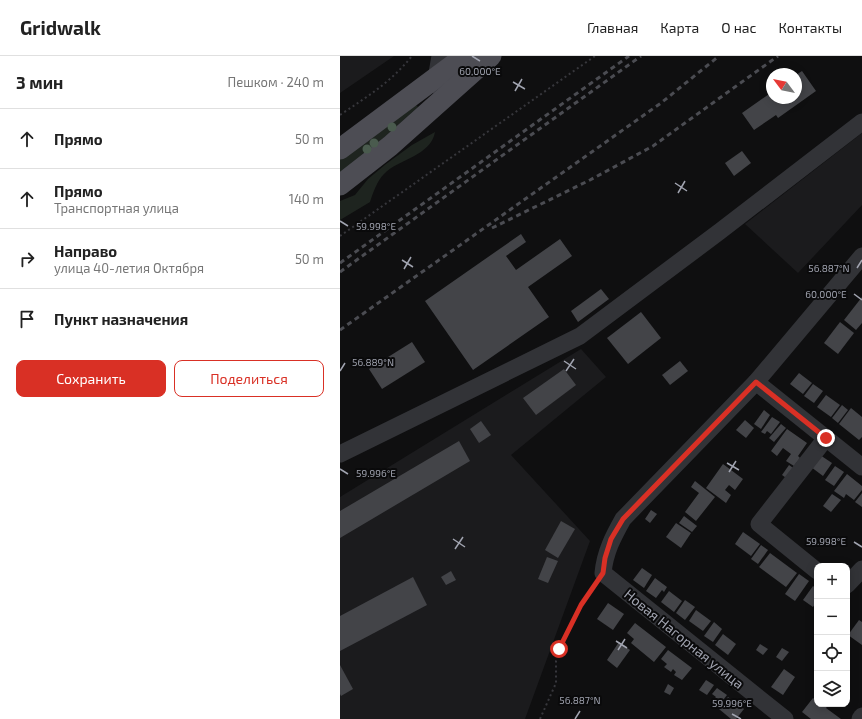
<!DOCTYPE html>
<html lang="ru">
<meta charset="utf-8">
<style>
body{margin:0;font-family:"Exo 2",sans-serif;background:#f6f6f6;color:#222}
.controls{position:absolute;right:12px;bottom:12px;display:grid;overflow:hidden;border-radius:8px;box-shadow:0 2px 10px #0003}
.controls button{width:36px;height:36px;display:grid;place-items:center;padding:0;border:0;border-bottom:1px solid #e0e0e0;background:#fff;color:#222;font:20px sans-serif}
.compass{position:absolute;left:426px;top:12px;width:36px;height:36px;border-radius:50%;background:#fff;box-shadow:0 2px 10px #0003;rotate:302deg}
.stop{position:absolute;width:12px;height:12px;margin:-9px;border:3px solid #d93025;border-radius:50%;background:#fff}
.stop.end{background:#d93025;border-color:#fff;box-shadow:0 1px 4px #0008}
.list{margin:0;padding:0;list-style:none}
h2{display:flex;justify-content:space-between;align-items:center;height:52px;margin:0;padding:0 16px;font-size:17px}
h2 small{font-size:13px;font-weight:400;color:#767676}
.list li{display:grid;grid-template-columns:26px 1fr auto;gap:12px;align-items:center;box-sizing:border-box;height:60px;padding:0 16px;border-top:1px solid #e0e0e0}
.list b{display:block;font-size:15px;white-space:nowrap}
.list p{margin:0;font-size:13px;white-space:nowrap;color:#767676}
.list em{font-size:13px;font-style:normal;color:#767676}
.actions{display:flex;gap:8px;padding:12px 16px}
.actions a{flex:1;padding:9px 0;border:1px solid #d93025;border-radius:8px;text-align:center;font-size:14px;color:#d93025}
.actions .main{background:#d93025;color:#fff}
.icon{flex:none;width:22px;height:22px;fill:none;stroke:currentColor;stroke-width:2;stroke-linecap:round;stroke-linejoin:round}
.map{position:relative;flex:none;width:522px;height:663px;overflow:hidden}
header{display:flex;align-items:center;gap:24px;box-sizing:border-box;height:56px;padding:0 20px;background:#fff;border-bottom:1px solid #e0e0e0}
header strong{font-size:19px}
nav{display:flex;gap:22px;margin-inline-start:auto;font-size:14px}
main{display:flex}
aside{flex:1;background:#fff}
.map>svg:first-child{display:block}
</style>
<header>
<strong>Gridwalk</strong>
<nav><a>Главная</a><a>Карта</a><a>О нас</a><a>Контакты</a></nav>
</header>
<main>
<aside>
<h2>3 мин<small>Пешком · 240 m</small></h2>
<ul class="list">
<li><svg class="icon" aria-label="ahead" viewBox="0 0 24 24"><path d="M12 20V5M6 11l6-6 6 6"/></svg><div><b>Прямо</b></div><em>50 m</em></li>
<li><svg class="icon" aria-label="ahead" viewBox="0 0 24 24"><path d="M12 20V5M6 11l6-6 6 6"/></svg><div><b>Прямо</b><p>Транспортная улица</p></div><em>140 m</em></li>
<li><svg class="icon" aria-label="right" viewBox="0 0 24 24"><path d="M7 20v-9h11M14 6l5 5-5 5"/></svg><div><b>Направо</b><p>улица 40-летия Октября</p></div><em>50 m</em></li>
<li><svg class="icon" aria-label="arrive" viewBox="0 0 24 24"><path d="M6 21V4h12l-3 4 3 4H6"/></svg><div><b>Пункт назначения</b></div></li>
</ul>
<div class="actions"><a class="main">Сохранить</a><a>Поделиться</a></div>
</aside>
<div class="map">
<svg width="522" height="663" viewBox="0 0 522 663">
<rect width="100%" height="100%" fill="#0f0f10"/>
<g fill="#1b1b1d">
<path d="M0,0h54l-54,37z"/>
<path d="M522,77v72l-64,68 -53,-49z"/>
<path d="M241,293l25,28 -95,78 79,86 -65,178h-185v-222z"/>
</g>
<g fill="#1e241f">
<path d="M76,49l2,2 -78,70v-20z"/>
<path d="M95,76c-4,24 -37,27 -51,42 -7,7 -11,19 -14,28l-30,18v-19l15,-6 13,-16 18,-15 26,-19z"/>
</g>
<g fill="#434448">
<path d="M462,15l14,20 -38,27 -2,-3 -22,15 -12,-17 30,-21v6h24v-23z"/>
<path d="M402,95l9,12 -17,13 -9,-13z"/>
<path d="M181,178l5,8 -20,14 10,14 44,-31 12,17 -44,31 21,30 -76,53 -48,-69z"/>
<path d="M261,233l8,10 -31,23 -7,-11z"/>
<path d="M522,241v26l-6,7 -12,-10z"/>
<path d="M301,256l20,26 -33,26 -21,-26z"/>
<path d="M500,266l14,11 -16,21 -14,-11z"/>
<path d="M72,286l13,20 -43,27 -13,-20z"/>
<path d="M340,305l8,10 -18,14 -8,-10z"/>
<path d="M224,313l12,16 -40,30 -13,-17z"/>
<path d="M459,317l13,10 -9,11 -13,-10z"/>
<path d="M473,328l10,7 -9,12 -10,-7z"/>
<path d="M486,339l14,10 -9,12 -14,-10z"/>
<path d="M502,349l6,5 -10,13 -6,-5z"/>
<path d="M511,352l11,9v20l-3,3 -20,-16z"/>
<path d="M424,354l6,5 -9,14 -7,-5z"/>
<path d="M432,361l8,5 -9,12 -4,-3 -2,3 -4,-2z"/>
<path d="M405,364l9,8 -8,10 -10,-8z"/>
<path d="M141,365l10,14 -12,8 -9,-14z"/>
<path d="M441,368l5,4 -12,14 -5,-4z"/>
<path d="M447,373l20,14 -9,13 2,2 -6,8 -8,-5 5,-7 -8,-6 -6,8 -6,-5z"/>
<path d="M119,385l11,20 -130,77v-27z"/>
<path d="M480,399l12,8 -9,13 -12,-9z"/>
<path d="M383,408l20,15 -8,11 -6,-5 -4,5 6,5 -5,8 -20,-15z"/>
<path d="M449,409l7,5 -7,10 -7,-5z"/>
<path d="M495,410l9,6 -10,14 -9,-6z"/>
<path d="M507,418l15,12v4l-8,10 -8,-6 -2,4 -10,-7z"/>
<path d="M355,425l20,16 -19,24 -11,-9 14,-19 -8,-6z"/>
<path d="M522,437v14l-7,-5z"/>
<path d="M492,438l9,6 -10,12 -8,-6z"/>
<path d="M311,454l6,4 -7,9 -5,-4z"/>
<path d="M344,460l13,10 -5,6 -13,-9z"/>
<path d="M221,465l14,8 -17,29 -13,-8z"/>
<path d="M336,467l15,10 -10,15 -15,-11z"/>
<path d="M403,476l17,12 -9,12 -16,-12z"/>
<path d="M421,489l7,5 -10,14 -7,-5z"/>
<path d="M430,497l27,20 -11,14 -27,-20z"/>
<path d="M207,501l11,4 -10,22 -10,-4z"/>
<path d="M302,512l10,7 -8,13 -11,-8z"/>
<path d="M111,515l5,9 -10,5 -5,-8z"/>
<path d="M459,518l10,7 -14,20 -10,-7z"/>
<path d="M73,521l14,28 -87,46v-35z"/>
<path d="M315,522l12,9 -3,5 -2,-2 -6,8 -10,-7z"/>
<path d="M473,530l4,3v12l-4,6 -10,-7z"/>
<path d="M329,535l13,10 -8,11 -13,-10z"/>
<path d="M345,544l10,7 -10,13 -9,-7z"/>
<path d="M268,547l16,11 -11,16 -16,-11z"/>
<path d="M356,554l15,11 -8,10 -14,-10z"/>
<path d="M519,564l3,2v23l-14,-10z"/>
<path d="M374,566l8,7 -9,13 -9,-6z"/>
<path d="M295,567l31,24 -12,15 -23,-19 3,-4 -7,-6z"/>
<path d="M383,578l13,10 -8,11 -13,-10z"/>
<path d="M279,586l11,8 -13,18 -10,-8z"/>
<path d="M420,588l8,5 -5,6 -7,-5z"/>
<path d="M442,592l7,4 -7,9 -6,-4z"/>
<path d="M328,594l24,18 -10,12 -8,-5 2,-3 -3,-3 -2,3 -7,-5 3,-3 -6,-5z"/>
<path d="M0,609l13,24 -12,7 -1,-2z"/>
<path d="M444,613l11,8 -12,18 -12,-8z"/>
<path d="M366,624l8,5 -7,10 -8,-5z"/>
<path d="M328,628l6,4 -4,7 -6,-3z"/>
<path d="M377,632l10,7 -10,13 -6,-5 5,-6 -4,-3z"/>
<path d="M388,641l16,12 -8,10h-5l-12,-10z"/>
<path d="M473,642l4,3v3h12l-3,4 15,11h-30l-9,-7z"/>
</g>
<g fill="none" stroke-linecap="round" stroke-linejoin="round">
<g stroke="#37373c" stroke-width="2" stroke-dasharray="2 3" stroke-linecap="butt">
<path d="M0,59c28,-19 50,-32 72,-59"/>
<path d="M0,180l255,-180"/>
<path d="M200,663l16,-36v-22l3,-12 10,-22 26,-43"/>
</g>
<g stroke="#323337" stroke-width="17">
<path d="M95,29l5,-29"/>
<path d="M416,326l106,85"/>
<path d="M0,398l240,-118 139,-104 143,-110"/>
<path d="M477,515l-58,-47 67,-86"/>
<path d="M507,529l15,-16"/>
<path d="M445,663l-182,-146c2,-21 10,-36 20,-54l133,-137 106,-126"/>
<path d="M520,663l2,-3"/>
</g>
<g stroke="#4d4d54" stroke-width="21">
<path d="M0,93l125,-93"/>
<path d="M0,129l50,-39 101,-90"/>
</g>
<g stroke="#4b4c52" stroke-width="3" stroke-dasharray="5 4" stroke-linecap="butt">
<path d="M152,172l98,-48 63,-34 125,-90"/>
<path d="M0,207l289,-207"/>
<path d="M0,216l301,-216"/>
<path d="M0,274l321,-227 58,-47"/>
</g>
</g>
<g fill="#4a5b4e">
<circle cx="52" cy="71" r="4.5"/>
<circle cx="34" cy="87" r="4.5"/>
<circle cx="27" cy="93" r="4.5"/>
</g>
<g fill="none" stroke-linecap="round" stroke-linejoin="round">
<path stroke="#d93025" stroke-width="5" d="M219,593l22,-44 22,-32 2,-15 6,-19 12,-20 133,-137 70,56"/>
</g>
<path fill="none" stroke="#a1a4b0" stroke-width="1.5" d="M132,0l8,5M173,26l12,7M175,35l7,-12M335,127l12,8M338,137l7,-12M0,165l8,5M62,204l11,7M517,212l5,-8M64,213l7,-12M514,238l8,6M224,305l12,8M0,315l5,-8M226,315l8,-12M387,407l12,7M0,413l8,5M389,416l7,-11M113,483l12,8M514,486l8,5M115,493l8,-12M276,585l11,7M278,594l7,-11M392,658l9,5M235,663l5,-8"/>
<g text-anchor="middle" stroke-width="4" stroke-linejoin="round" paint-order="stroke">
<g font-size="14" fill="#a1a4b0" stroke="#0a0a0b">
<text transform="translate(344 583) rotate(39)" y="5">Новая Нагорная улица</text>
</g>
</g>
<g font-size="10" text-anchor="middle" fill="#a1a4b0" stroke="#0a0a0b" stroke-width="4" stroke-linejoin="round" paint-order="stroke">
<text x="140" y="19">60.000°E</text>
<text x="36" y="174">59.998°E</text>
<text x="489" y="216">56.887°N</text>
<text x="486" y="242">60.000°E</text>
<text x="33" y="310">56.889°N</text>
<text x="36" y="421">59.996°E</text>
<text x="486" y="489">59.998°E</text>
<text x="240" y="648">56.887°N</text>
<text x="392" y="651">59.996°E</text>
</g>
</svg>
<div class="controls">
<button>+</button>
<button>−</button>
<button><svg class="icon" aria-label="locate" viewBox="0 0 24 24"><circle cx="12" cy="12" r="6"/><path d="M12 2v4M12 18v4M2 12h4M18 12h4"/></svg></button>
<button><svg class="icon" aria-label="layers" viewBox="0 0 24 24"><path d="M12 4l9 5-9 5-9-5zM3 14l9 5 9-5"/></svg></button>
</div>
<svg class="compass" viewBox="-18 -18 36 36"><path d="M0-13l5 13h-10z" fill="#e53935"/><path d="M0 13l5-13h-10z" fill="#767676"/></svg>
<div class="stop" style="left:219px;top:593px"></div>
<div class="stop end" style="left:486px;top:382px"></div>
</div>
</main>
